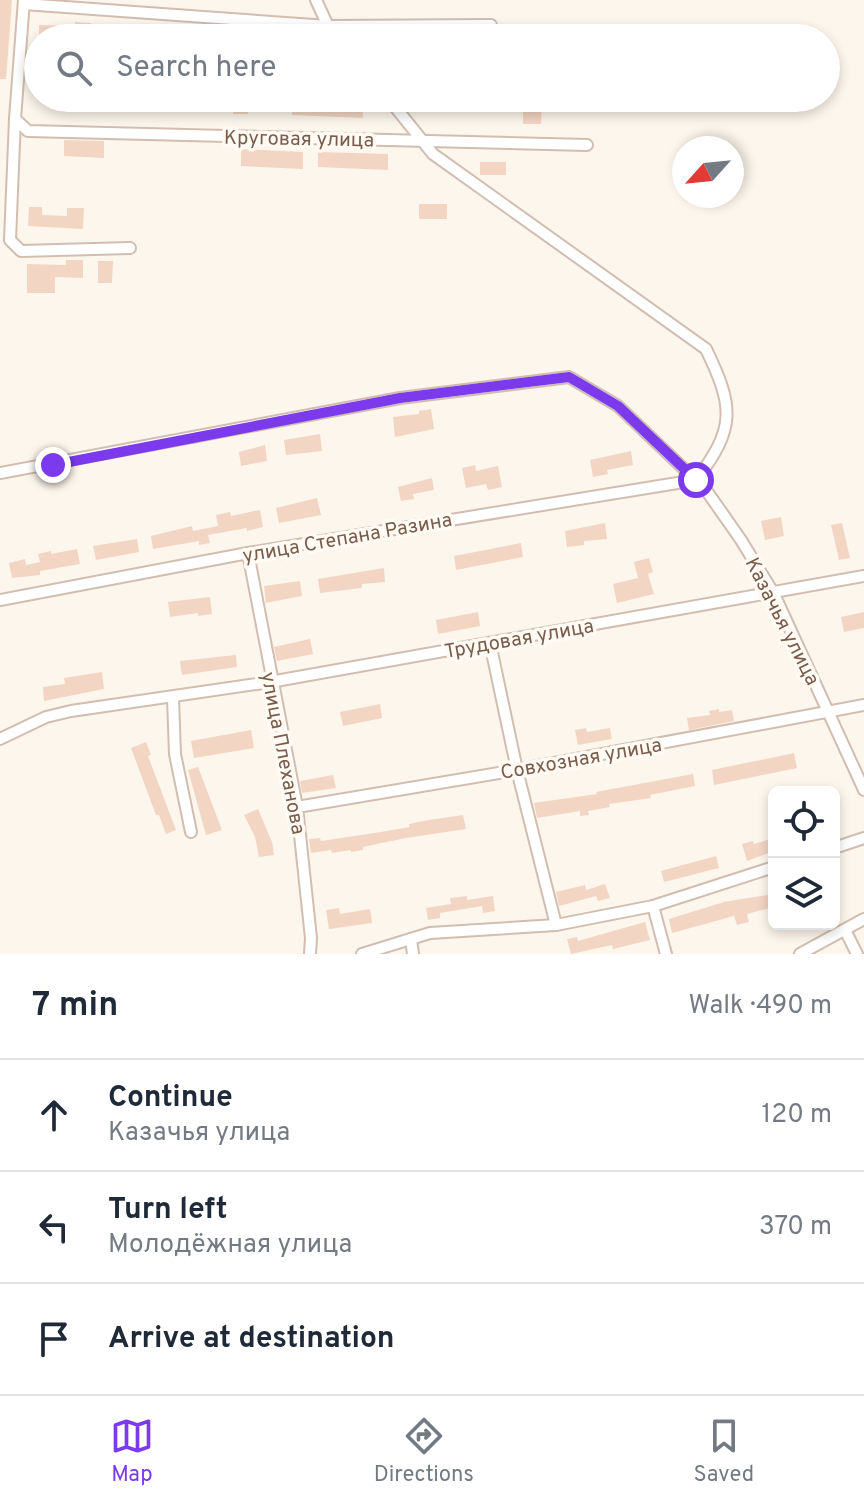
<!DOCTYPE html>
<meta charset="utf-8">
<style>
body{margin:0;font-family:Overpass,sans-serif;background:#f6f6f7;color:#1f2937}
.controls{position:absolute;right:24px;bottom:24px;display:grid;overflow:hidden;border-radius:12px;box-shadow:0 4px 12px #0003}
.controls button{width:72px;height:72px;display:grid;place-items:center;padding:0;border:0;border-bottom:2px solid #e0e1e3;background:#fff;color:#1f2937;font:40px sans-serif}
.compass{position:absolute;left:672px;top:136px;width:72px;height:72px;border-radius:50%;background:#fff;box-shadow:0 4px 12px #0003;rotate:243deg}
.stop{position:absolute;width:24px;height:24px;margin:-18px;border:6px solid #7c3aed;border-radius:50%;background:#fff}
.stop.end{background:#7c3aed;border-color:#fff;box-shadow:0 2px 8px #0008}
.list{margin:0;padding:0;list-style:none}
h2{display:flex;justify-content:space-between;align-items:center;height:104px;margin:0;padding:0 32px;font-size:34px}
h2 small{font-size:26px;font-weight:400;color:#747a83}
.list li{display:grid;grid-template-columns:52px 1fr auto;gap:24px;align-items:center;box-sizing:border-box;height:112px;padding:0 32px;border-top:2px solid #e0e1e3}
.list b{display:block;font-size:30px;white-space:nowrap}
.list p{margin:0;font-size:26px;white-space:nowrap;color:#747a83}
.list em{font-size:26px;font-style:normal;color:#747a83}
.icon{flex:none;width:44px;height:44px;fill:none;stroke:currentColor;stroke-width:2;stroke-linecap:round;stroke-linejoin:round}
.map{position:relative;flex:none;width:864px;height:954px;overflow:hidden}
.search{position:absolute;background:#fff;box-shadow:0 4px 12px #0003;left:24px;right:24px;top:24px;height:88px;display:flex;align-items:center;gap:20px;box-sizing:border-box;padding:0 28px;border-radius:44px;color:#747a83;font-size:30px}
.sheet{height:440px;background:#fff}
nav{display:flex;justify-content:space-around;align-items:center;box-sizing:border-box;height:112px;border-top:2px solid #e0e1e3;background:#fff;font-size:22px;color:#747a83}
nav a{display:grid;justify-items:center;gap:4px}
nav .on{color:#7c3aed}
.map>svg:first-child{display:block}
</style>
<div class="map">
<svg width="864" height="954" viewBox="0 0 864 954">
<rect width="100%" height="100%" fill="#fdf6ec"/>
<g fill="#f3d5c3">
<path d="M0,0h12l-6,79h-6z"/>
<path d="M75,22l16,1v3l53,1 -1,3 28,1v7h-132v-13l36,1z"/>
<path d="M91,98h47v10l-47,-3z"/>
<path d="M207,98h41v16h-15v-4l-26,-1z"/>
<path d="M346,98h17v20l-71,-3v-16l54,2z"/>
<path d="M523,102h19l-1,22h-18z"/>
<path d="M64,140l40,1v17l-40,-2z"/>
<path d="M241,149l62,3v17l-62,-3z"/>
<path d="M318,152l70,2v16l-70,-3z"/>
<rect x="480" y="162" width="26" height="13"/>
<rect x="419" y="204" width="28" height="15"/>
<path d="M29,207h13v8l25,1v-8h17l-1,21 -55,-3z"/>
<path d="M66,260h17v18l-28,-1v16h-28v-29l39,1z"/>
<path d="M98,261h15l-1,22h-14z"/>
<path d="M431,409l3,20 -39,8 -2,-20 26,-3v-3z"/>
<path d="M320,434l2,17 -36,4 -2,-15z"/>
<path d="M265,445l2,16 -26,5 -2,-14z"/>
<path d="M631,451l2,14 -26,5 1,4 -15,3 -3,-17z"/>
<path d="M475,465l1,6 22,-5 4,21 -14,3 -2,-6 -20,4 -4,-20z"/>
<path d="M432,478l2,12 -21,4 1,5 -13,2 -3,-14z"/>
<path d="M317,498l4,17 -42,8 -3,-15z"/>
<path d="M260,510l3,17 -16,4v-3l-39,7 2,8 -11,2v-4l-46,8 -2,-13 41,-10 1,5 25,-5 -2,-11 14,-3 1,4z"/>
<path d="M781,517l3,19 -19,4 -4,-19z"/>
<path d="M605,523l2,16 -23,2v4l-17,2 -2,-16z"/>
<path d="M842,523l8,35 -11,2 -8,-35z"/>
<path d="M137,539l2,13 -43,8 -3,-14z"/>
<path d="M521,543l2,14 -67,13 -2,-14z"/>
<path d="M77,549l3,15 -40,7v4l-28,3 -3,-15 16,-4 1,6 14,-3 -2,-8 13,-3v3z"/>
<path d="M649,558l4,14 -5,2 6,20 -37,9 -4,-19 25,-6 -4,-16z"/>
<path d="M384,568l1,14 -23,2v4l-42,5 -2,-14z"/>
<path d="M300,581l2,15 -36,7 -2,-17z"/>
<path d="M210,597l2,17 -14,2v-3l-28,4 -2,-15z"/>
<path d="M478,612l2,14 -42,8 -2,-14z"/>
<path d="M864,612v16l-20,4 -3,-15z"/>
<path d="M310,639l3,15 -36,7 -3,-14z"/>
<path d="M236,655l1,12 -55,8 -2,-14z"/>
<path d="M102,672l2,17 -60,12 -1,-14 22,-3 -1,-6z"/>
<path d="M380,704l2,14 -39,8 -3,-14z"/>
<path d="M719,709v3l13,-2 2,11 -45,9 -2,-12 23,-3 -1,-4z"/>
<path d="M586,728l1,4 23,-4 2,11 -34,6 -3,-15z"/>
<path d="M251,730l3,18 -60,10 -3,-17z"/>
<path d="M146,742l5,13 -3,1 28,74 -10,4 -7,-19h-3l-25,-67z"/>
<path d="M794,753l3,15 -83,17 -2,-15z"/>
<path d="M198,767l24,63 -16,5 -18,-65z"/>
<path d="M693,774l2,12 -45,9 1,3 -42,6 1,3 -22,4 1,4 -9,1v-5l-43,7 -3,-15 63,-9 -1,-2z"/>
<path d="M333,775l3,13 -34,5 -2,-12z"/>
<path d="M258,809l14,33 2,13 -15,2 -4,-20 -11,-22z"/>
<path d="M463,815l3,14 -60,9 -43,9v3l-12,2v-2l-19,3 -1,-3 -20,3 -2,-14 11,-1 1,3 60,-9 29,-5 -1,-3 20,-4z"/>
<path d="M774,838v13l-27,10 -5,-17 11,-3 1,3z"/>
<path d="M716,856l3,12 -55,14 -3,-11z"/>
<path d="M605,884l5,14 -12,3 -2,-5 -37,10 -3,-14 29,-7 1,5z"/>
<path d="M774,894v13l-27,7 2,8 -12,3 -3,-9 -62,17 -3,-14 55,-17z"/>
<path d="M467,896v4l26,-4 2,15 -12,2 -1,-7 -42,7v5l-12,2 -2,-12 25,-4 -1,-6z"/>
<path d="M339,908l1,6 30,-5 2,14 -43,6 -3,-19z"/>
<path d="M645,922l5,18 -37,9 -1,-4 -41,9 -4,-15 10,-2 1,4z"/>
</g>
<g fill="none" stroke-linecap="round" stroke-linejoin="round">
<defs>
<g id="minor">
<path d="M24,0l-9,119 13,12 559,14"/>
<path d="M316,0l12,26 10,12"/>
<path d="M24,4l304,22 163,-1"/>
<path d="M15,119l-5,121 11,11 109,-3"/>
<path d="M0,473l400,-75 169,-21 49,29 88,84 35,50 33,54 90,196"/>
<path d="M248,553l49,254 14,131 -1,16"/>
<path d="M0,600l248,-47 448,-73c40,-52 38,-73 10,-131l-273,-195 -45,-56"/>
<path d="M490,643l27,127 39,155"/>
<path d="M173,698l2,56 16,78"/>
<path d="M0,739l46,-22 25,-6 199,-29 594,-106"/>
<path d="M297,807l220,-37 347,-65"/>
<path d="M834,848l30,-10"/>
<path d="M653,906l13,48"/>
<path d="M845,930l12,24"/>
<path d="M411,939l2,15"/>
<path d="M362,954l68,-21 126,-8 97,-19 121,-39"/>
<path d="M800,954l64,-35"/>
</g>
</defs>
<use href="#minor" stroke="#d1beb0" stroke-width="14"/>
<use href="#minor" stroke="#fff" stroke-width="10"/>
</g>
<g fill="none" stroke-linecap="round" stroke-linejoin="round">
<path stroke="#7c3aed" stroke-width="10" d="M53,465l347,-67 169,-21 49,29 78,74"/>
</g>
<g text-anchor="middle" stroke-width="7" stroke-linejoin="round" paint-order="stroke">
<g font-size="20" fill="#7a5c4d" stroke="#fffaf3">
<text transform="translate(299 138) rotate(1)" y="7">Круговая улица</text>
<text transform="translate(347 537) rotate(-10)" y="7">улица Степана Разина</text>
<text transform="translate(783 621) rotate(63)" y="7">Казачья улица</text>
<text transform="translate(519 638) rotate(-10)" y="7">Трудовая улица</text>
<text transform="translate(284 753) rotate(79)" y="7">улица Плеханова</text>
<text transform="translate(581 758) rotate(-10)" y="7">Совхозная улица</text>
</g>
</g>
</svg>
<div class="controls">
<button><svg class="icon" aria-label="locate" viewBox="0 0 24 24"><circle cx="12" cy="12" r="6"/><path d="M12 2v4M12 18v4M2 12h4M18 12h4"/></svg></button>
<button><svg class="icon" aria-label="layers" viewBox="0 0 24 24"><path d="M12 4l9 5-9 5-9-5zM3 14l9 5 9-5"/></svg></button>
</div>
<svg class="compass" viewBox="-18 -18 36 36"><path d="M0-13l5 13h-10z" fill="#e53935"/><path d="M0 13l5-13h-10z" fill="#747a83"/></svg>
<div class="stop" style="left:696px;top:480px"></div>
<div class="stop end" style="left:53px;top:465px"></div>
<div class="search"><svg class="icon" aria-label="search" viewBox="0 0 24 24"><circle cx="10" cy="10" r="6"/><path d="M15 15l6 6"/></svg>Search here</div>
</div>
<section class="sheet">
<h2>7 min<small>Walk · 490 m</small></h2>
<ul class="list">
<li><svg class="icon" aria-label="ahead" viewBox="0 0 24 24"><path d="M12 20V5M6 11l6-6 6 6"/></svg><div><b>Continue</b><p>Казачья улица</p></div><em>120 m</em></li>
<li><svg class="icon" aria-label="left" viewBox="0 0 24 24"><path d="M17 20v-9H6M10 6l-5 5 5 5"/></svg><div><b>Turn left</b><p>Молодёжная улица</p></div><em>370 m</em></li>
<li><svg class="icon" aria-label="arrive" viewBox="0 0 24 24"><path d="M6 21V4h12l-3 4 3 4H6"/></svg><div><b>Arrive at destination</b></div></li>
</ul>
</section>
<nav>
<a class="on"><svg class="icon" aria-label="map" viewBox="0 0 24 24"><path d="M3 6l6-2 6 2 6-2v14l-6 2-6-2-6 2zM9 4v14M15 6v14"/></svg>Map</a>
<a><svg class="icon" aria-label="directions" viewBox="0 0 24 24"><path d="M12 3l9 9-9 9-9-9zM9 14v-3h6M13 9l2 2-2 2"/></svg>Directions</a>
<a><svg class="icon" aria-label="saved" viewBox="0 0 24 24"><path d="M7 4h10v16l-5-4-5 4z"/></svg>Saved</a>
</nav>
